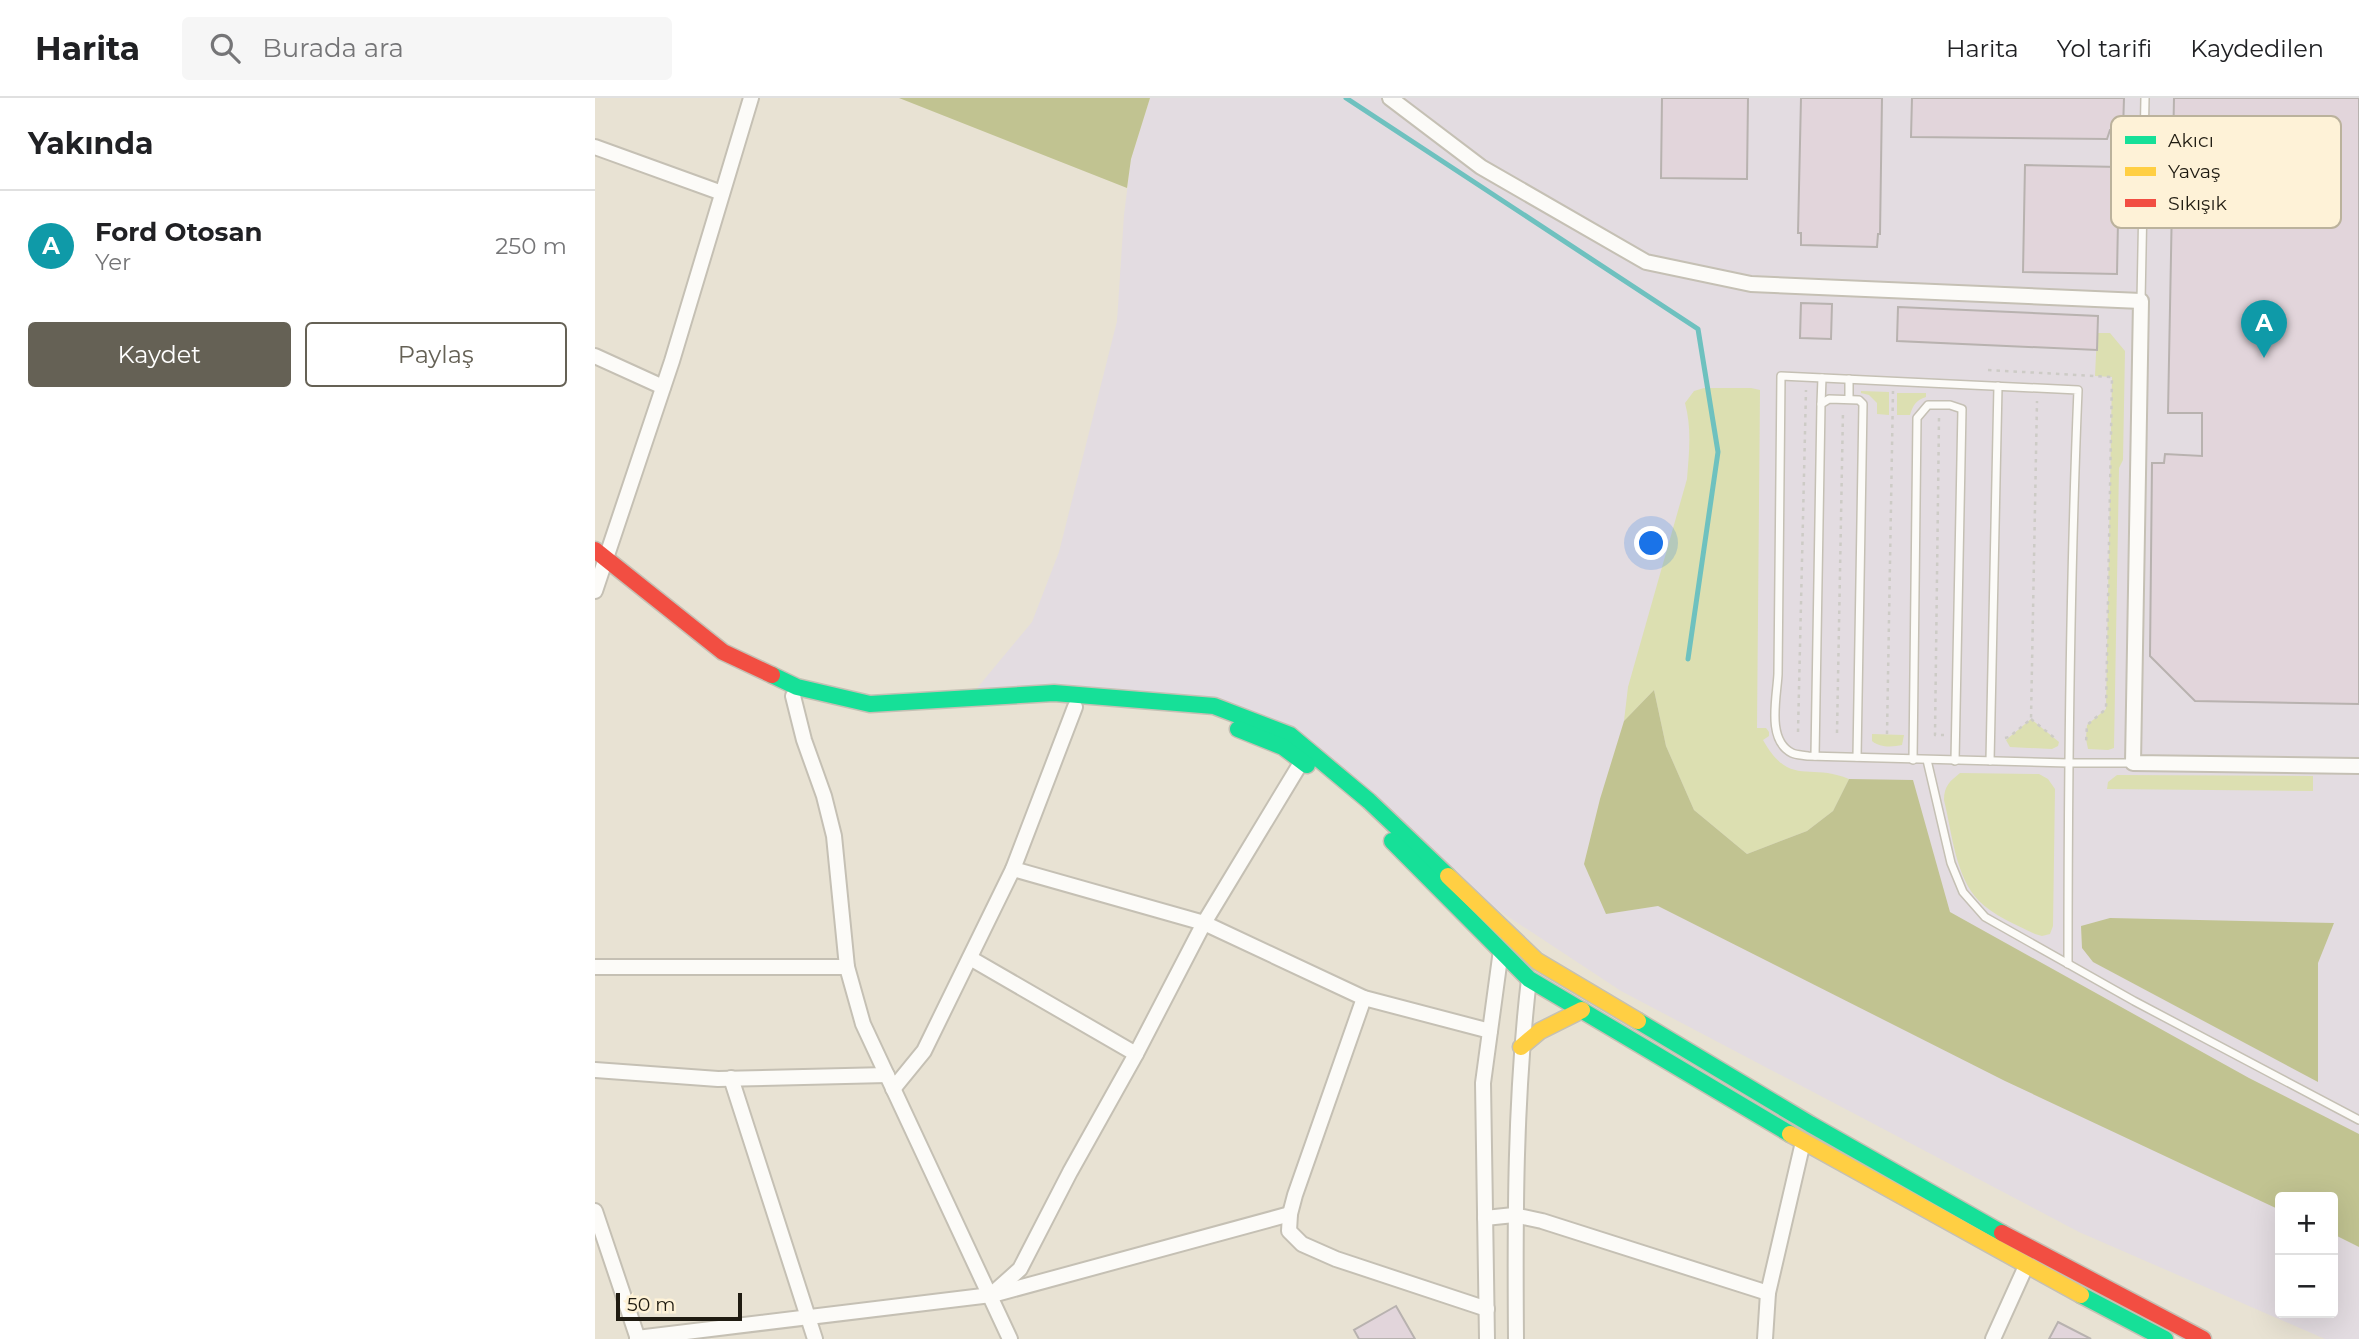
<!DOCTYPE html>
<html lang="tr">
<meta charset="utf-8">
<style>
body{margin:0;font-family:Montserrat,sans-serif;background:#f6f6f6;color:#202124}
.controls{position:absolute;right:21px;bottom:21px;display:grid;overflow:hidden;border-radius:7px;box-shadow:0 7px 28px #0002}
.controls button{width:63px;height:63px;display:grid;place-items:center;padding:0;border:0;border-bottom:2px solid #e0e0e0;background:#fff;color:#202124;font:35px sans-serif}
.scale{position:absolute;left:21px;bottom:18px;width:126px;box-sizing:border-box;padding-left:7px;border:4px solid #1f1b11;border-top:0;font-size:19px;line-height:24px;white-space:nowrap;color:#1f1b11;-webkit-text-stroke:5px #fef2d7;paint-order:stroke}
.you{position:absolute;left:1057px;top:446px;width:24px;height:24px;margin:-18px;border:5px solid #fff;border-radius:50%;background:#1a73e8;box-shadow:0 0 0 10px #1a73e833}
.badge{display:grid;place-items:center;width:46px;height:46px;border-radius:50%;background:#656155;color:#fff;font-size:23px;font-weight:700}
.pin{position:absolute;translate:-50% -58px;filter:drop-shadow(0 2px 4px #0008)}
.pin::after{content:'';position:absolute;top:37px;width:24px;height:21px;background:inherit;clip-path:polygon(0 0,100% 0,50% 100%)}
.list{margin:0;padding:0;list-style:none}
h2{display:flex;justify-content:space-between;align-items:center;height:91px;margin:0;padding:0 28px;font-size:30px}
h2 small{font-size:23px;font-weight:400;color:#757577}
.list li{display:grid;grid-template-columns:46px 1fr auto;gap:21px;align-items:center;box-sizing:border-box;height:112px;padding:0 28px;border-top:2px solid #e0e0e0}
.list b{display:block;font-size:26px;white-space:nowrap}
.list p{margin:0;font-size:23px;white-space:nowrap;color:#757577}
.list em{font-size:23px;font-style:normal;color:#757577}
.actions{display:flex;gap:14px;padding:21px 28px}
.actions a{flex:1;padding:16px 0;border:2px solid #656155;border-radius:7px;text-align:center;font-size:24px;color:#656155}
.actions .main{background:#656155;color:#fff}
.icon{flex:none;width:38px;height:38px;fill:none;stroke:currentColor;stroke-width:2;stroke-linecap:round;stroke-linejoin:round}
.map{position:relative;flex:none;width:1764px;height:1241px;overflow:hidden}
header{display:flex;align-items:center;gap:42px;box-sizing:border-box;height:98px;padding:0 35px;background:#fff;border-bottom:2px solid #e0e0e0}
header strong{font-size:33px}
nav{display:flex;gap:38px;margin-inline-start:auto;font-size:24px}
.search{width:490px;height:63px;background:#f6f6f6;display:flex;align-items:center;gap:18px;box-sizing:border-box;padding:0 24px;border-radius:7px;color:#757577;font-size:26px}
main{display:flex}
aside{flex:1;background:#fff}
.map>svg:first-child{display:block}
</style>
<header>
<strong>Harita</strong>
<div class="search"><svg class="icon" aria-label="search" viewBox="0 0 24 24"><circle cx="10" cy="10" r="6"/><path d="M15 15l6 6"/></svg>Burada ara</div>
<nav><a>Harita</a><a>Yol tarifi</a><a>Kaydedilen</a></nav>
</header>
<main>
<aside>
<h2>Yakında<small></small></h2>
<ul class="list">
<li><span class="badge" style="background:#0f9aa8">A</span><div><b>Ford Otosan</b><p>Yer</p></div><em>250 m</em></li>
</ul>
<div class="actions"><a class="main">Kaydet</a><a>Paylaş</a></div>
</aside>
<div class="map">
<svg width="1764" height="1241" viewBox="0 0 1764 1241">
<rect width="100%" height="100%" fill="#e8e2d3"/>
<path fill="#e3dce1" fill-rule="evenodd" d="M555,0h1209v1241h-34l-246,-107 -458,-241 -123,-81 -142,-120 -142,-84 -246,-7 64,-77 27,-70 58,-231 7,-106 7,-56zM1685,1099h53v116h-53z"/>
<g fill="#dcdfb1">
<path d="M1502,235h13l15,18 -2,109 -4,8 -5,280 -6,2 -20,-1 -2,-10 1,-14 19,-16 6,-332 -17,-1z"/>
<path d="M1109,290h47l9,2 -3,338h9l3,4v4l-6,4c27,48 46,22 86,39l-16,32 -26,20 -60,23 -53,-44 -28,-64 -12,-56 -30,31 4,-34 59,-208c2,-26 5,-50 -2,-76l9,-12z"/>
<path d="M1266,293l28,1v23l-12,-1v-11l-8,-8 -8,-2z"/>
<path d="M1302,295h29v4c-10,3 -13,8 -16,18h-13z"/>
<path d="M1436,621l28,23 -1,4 -6,3 -42,-2 -4,-7z"/>
<path d="M1277,636l32,1 -2,10c-9,2 -22,3 -30,-4z"/>
<path d="M1365,675l79,1 9,5 7,10 -2,137 -3,8 -8,2 -7,-2c-18,-9 -41,-18 -56,-33 -24,-25 -27,-69 -35,-101 0,-14 6,-19 16,-27z"/>
<path d="M1522,677l196,1v15l-206,-2 1,-7z"/>
</g>
<g fill="#c1c391">
<path d="M304,0h251l-19,61 -4,29z"/>
<path d="M1059,592l12,56 28,64 53,44 60,-23 26,-20 16,-32 64,1 37,132 299,166 110,56v113l-26,-13v-37h-53v13l-275,-129 -347,-175 -52,8 -22,-50 16,-65 24,-78z"/>
<path d="M1515,820l224,5 -16,40v119l-225,-120 -11,-14 -1,-22z"/>
</g>
<g fill="none" stroke-linecap="round" stroke-linejoin="round">
<path stroke="#6ec1bf" stroke-width="5" d="M751,0l352,231 20,123 -30,207"/>
</g>
<g fill="#e2d5db" stroke="#b8b2af" stroke-width="2">
<path d="M1067,0h86l-1,81 -86,-1z"/>
<path d="M1206,0h81l-2,136h-2l-1,13 -76,-2v-12h-3z"/>
<path d="M1317,0h212l-1,32h-13l-3,9 -196,-2z"/>
<path d="M1579,0h185v606l-164,-3 -45,-45 2,-193h12l1,-9 37,2v-43h-34z"/>
<path d="M1430,67l94,2 -2,107 -94,-2z"/>
<path d="M1206,205l31,1 -1,35 -31,-1z"/>
<path d="M1303,209l200,9 -1,34 -200,-9z"/>
<path d="M801,1208l19,33h-56l-5,-9z"/>
<path d="M1463,1224l33,17h-42z"/>
</g>
<g fill="none" stroke-linecap="round" stroke-linejoin="round">
<defs>
<g id="lane">
<path d="M1546,203l4,-203"/>
<path d="M1254,301v-20"/>
<path d="M1226,306l1,-26"/>
<path d="M1220,658l6,-352 8,-5 30,1 4,4 -6,353"/>
<path d="M1318,662l4,-342 11,-13h22l12,4 -7,352"/>
<path d="M1332,662l24,103 12,29 22,25 149,84 225,119"/>
<path d="M1395,663l8,-375"/>
<path d="M1473,866c0,-192 2,-383 10,-574l-297,-14 -3,298c-1,23 -12,66 14,79 4,2 11,2 16,3l260,7h65"/>
</g>
<g id="street">
<path d="M795,0l91,69 165,95 105,22 390,17 -8,462 226,3"/>
<path d="M0,49l127,46"/>
<path d="M0,258l68,31"/>
<path d="M0,493l77,-230 79,-263"/>
<path d="M198,598l11,44 20,56 10,40 13,131 16,57 147,315"/>
<path d="M418,771l191,54 160,75 126,33"/>
<path d="M375,860l166,96"/>
<path d="M0,869h252"/>
<path d="M769,900l-69,197 -5,19 -1,17 13,13 34,15 151,50"/>
<path d="M0,972l123,9 169,-4"/>
<path d="M136,980l84,261"/>
<path d="M298,991l31,-38 89,-182 62,-162"/>
<path d="M0,1113l43,128"/>
<path d="M890,1120l29,-3 28,6 226,72"/>
<path d="M401,1196l294,-80"/>
<path d="M42,1240l354,-43 29,-26 50,-97 66,-118 68,-131 98,-162"/>
<path d="M892,1241l-4,-256 18,-133"/>
<path d="M921,1241c-1,-121 -1,-240 13,-360"/>
<path d="M1170,1241l3,-46 35,-151"/>
<path d="M1398,1241l33,-73"/>
</g>
<g id="fast">
<path d="M177,577l25,12 73,17 184,-11 160,13 76,29 79,66 79,75"/>
<path d="M643,631l45,18 24,18"/>
<path d="M797,743l137,138 261,155"/>
<path d="M1043,923l172,103 192,109"/>
<path d="M1486,1197l84,44"/>
</g>
<g id="slow">
<path d="M853,778l89,85 101,60"/>
<path d="M926,949l19,-16 42,-21"/>
<path d="M1195,1036l291,161"/>
</g>
<g id="jam">
<path d="M0,452l128,102 49,23"/>
<path d="M1407,1135l201,106"/>
</g>
</defs>
<use href="#lane" stroke="#c5c0b4" stroke-width="10"/>
<use href="#street" stroke="#c5c0b4" stroke-width="18"/>
<use href="#fast" stroke="#c5c0b4" stroke-width="19"/>
<use href="#slow" stroke="#c5c0b4" stroke-width="19"/>
<use href="#jam" stroke="#c5c0b4" stroke-width="19"/>
<g stroke="#cdcbc6" stroke-width="2.5" stroke-dasharray="3.5 5" stroke-linecap="butt">
<path d="M1393,272l124,7 -6,332 -19,16 -1,18"/>
<path d="M1344,320l-4,317h9"/>
<path d="M1436,621l25,20"/>
<path d="M1203,634l8,-342"/>
<path d="M1242,635l6,-322"/>
<path d="M1292,636l6,-343"/>
<path d="M1410,640l4,-1 22,-18 6,-318"/>
</g>
<use href="#lane" stroke="#fcfbf8" stroke-width="7"/>
<use href="#street" stroke="#fcfbf8" stroke-width="14"/>
<use href="#fast" stroke="#16e098" stroke-width="16"/>
<use href="#slow" stroke="#ffcf43" stroke-width="16"/>
<use href="#jam" stroke="#f24e42" stroke-width="16"/>
</g>
<rect x="1516" y="18" width="230" height="112" rx="10" fill="#fef2d7" stroke="#bbb29c" stroke-width="2"/>
<rect x="1530" y="38" width="31" height="8" fill="#16e098"/>
<rect x="1530" y="69" width="31" height="9" fill="#ffcf43"/>
<rect x="1530" y="101" width="31" height="8" fill="#f24e42"/>
<g font-size="19" fill="#1f1b11">
<text x="1573" y="49">Akıcı</text>
<text x="1573" y="80">Yavaş</text>
<text x="1573" y="112">Sıkışık</text>
</g>
</svg>
<div class="controls">
<button>+</button>
<button>−</button>
</div>
<div class="scale">50 m</div>
<div class="you"></div>
<div class="pin badge" style="left:1669px;top:260px;background:#0f9aa8">A</div>
</div>
</main>
